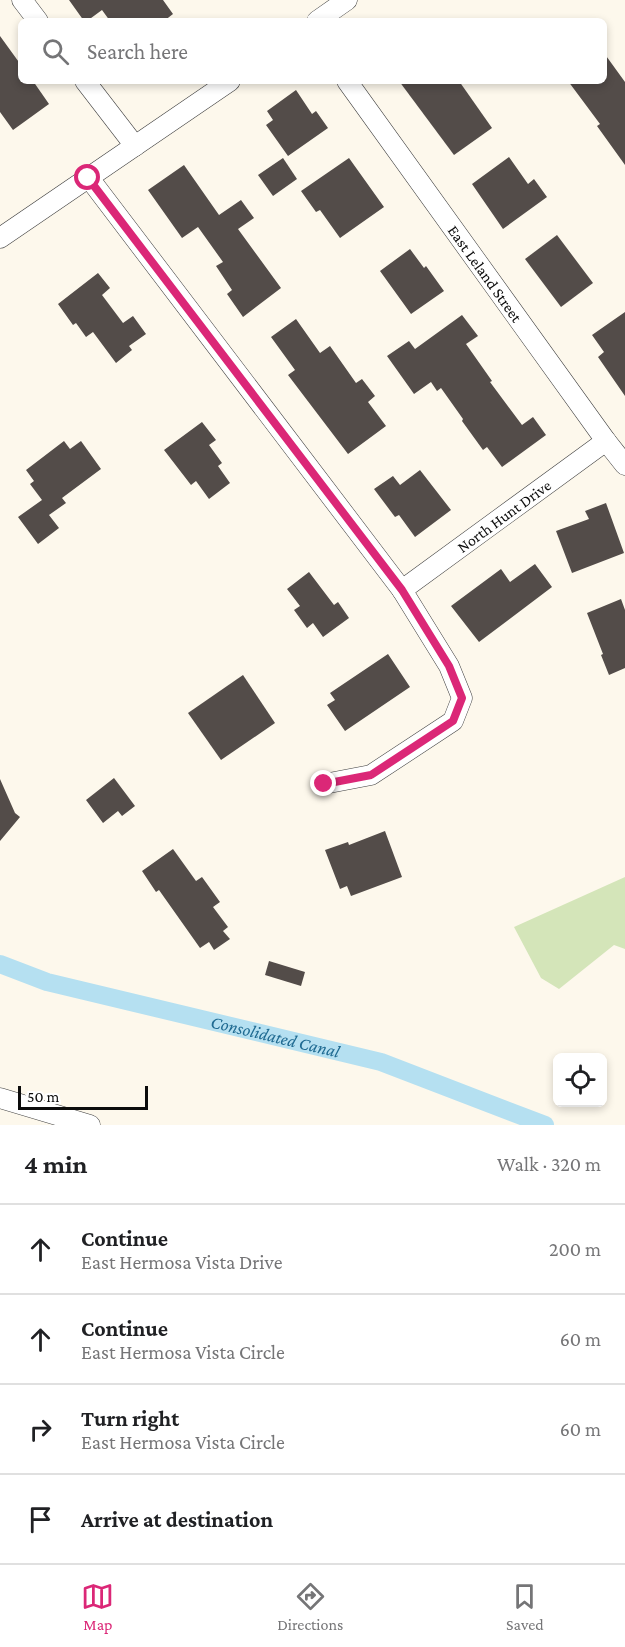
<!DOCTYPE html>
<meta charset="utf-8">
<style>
body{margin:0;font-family:"Crimson Pro",serif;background:#f6f6f6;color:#202124}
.controls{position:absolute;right:18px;bottom:18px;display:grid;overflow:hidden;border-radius:9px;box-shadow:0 3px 9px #0003}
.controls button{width:54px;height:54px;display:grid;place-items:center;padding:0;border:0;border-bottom:2px solid #e0e0e0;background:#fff;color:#202124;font:30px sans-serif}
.scale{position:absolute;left:18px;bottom:15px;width:130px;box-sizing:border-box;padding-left:6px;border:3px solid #0c0c0c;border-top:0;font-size:16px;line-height:21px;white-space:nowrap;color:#0c0c0c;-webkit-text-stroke:4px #fff;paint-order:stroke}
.stop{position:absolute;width:18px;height:18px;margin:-14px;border:4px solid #db2777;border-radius:50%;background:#fff}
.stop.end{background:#db2777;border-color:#fff;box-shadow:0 2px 6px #0008}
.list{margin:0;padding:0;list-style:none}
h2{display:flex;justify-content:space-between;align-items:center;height:78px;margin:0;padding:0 24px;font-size:26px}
h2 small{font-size:20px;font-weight:400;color:#757577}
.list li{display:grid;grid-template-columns:39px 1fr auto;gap:18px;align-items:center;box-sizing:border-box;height:90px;padding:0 24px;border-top:2px solid #e0e0e0}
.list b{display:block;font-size:22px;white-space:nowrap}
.list p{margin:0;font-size:20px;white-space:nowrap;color:#757577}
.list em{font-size:20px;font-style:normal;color:#757577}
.icon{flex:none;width:33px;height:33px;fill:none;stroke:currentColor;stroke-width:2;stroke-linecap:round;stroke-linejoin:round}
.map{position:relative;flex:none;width:625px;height:1125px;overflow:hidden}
.search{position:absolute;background:#fff;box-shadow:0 3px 9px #0003;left:18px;right:18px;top:18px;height:66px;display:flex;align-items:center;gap:15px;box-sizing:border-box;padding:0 21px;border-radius:9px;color:#757577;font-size:22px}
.sheet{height:438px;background:#fff}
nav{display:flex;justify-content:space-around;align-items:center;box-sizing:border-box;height:84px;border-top:2px solid #e0e0e0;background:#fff;font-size:16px;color:#757577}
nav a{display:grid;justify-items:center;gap:3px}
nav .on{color:#db2777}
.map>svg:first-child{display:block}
</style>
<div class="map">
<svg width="625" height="1125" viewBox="0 0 625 1125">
<rect width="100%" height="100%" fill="#fdf8ec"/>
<path fill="#d4e5b9" d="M625,877v72l-11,-4 -55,44 -18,-11 -27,-51z"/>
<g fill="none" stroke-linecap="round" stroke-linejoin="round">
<path stroke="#b5e0f1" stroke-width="18" id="s1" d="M0,964l47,18 334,80 164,63"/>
</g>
<g fill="#534c49">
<path d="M69,0h94l10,14 -9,7h-54l-8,-11 -15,11h-3z"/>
<path d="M0,36l21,29v16h12l16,23 -36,26 -13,-18z"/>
<path d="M604,53l21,29v83l-28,-39 3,-2 -32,-43h36z"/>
<path d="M399,81h60l33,47 -38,27z"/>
<path d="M296,90l16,24 4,-3 12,17 -40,28 -22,-31 7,-5 -6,-9z"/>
<path d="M509,157l19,27 6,-5 13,18 -44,32 -31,-45z"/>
<path d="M283,158l14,21 -24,17 -15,-21z"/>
<path d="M349,158l35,49 -44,31 -20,-28 -4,2 -15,-21z"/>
<path d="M184,165l35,50 22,-15 13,18 -16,11 43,59 -38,29 -16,-23 5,-4 -16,-24 7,-4 -25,-35 -16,11 -34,-48z"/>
<path d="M557,235l36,48 -32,24 -36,-48z"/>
<path d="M410,249l14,19 2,-2 18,25 -33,23 -31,-43z"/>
<path d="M98,273l12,15 -8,7 21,28 10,-7 13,18 -17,12 3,4 -16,13 -23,-31 -7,5 -10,-14 -3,2 -15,-21z"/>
<path d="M625,312v84l-27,-39 6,-5 -12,-17z"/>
<path d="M462,315l16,21 -12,8 26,37 -2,1 32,43 11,-8 13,18 -44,32 -15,-20 -4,3 -21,-29 1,-2 -22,-31 -4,3 -6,-9 -17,12 -27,-38 22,-15 6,8z"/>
<path d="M296,319l24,34 10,-7 26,37 6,-4 13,17 -7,6 18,24 -38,28 -60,-79 7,-5 -24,-33z"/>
<path d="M202,422l14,18 -7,5 13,18 -4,3 12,17 -21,16 -13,-18 -5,4 -27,-35z"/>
<path d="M64,441l6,8 11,-8 20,28 -39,29 4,5 -17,12 10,13 -21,16 -20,-27 24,-17 -12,-16 4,-3 -8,-11z"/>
<path d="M420,470l31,40 -36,27 -16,-22 -4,2 -21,-28 19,-13 7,9z"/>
<path d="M606,503l18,50 -52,20 -16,-42 33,-12 -4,-8z"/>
<path d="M535,564l17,23 -73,55 -28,-36 50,-37 9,13z"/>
<path d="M309,572l25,33 4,-3 11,16 -26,19 -10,-14 -6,5 -13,-18 6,-4 -13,-17z"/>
<path d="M621,599l4,11v58l-16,7 -8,-20 2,-1 -16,-41z"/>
<path d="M388,654l22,33 -65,44 -18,-26 8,-5 -5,-7z"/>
<path d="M243,675l32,48 -54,37 -33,-47z"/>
<path d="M114,778l21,28 -13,10 -4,-5 -15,12 -17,-23z"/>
<path d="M0,779l15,34 5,4 -20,24z"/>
<path d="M385,831l17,46 -51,19 -4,-10 -7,3 -15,-39 23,-8 1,3z"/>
<path d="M173,849l23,32 6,-4 18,25 -7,5 15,20 -5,4 7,8 -16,11 -5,-8 -9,6 -41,-58 -3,2 -14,-21z"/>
<path d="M269,961l36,11 -4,14 -36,-11z"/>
</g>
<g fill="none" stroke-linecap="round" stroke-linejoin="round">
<defs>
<g id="minor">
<path d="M22,0l16,21"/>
<path d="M317,21l30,-21"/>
<path d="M85,81l50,65"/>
<path id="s2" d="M347,81l259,360 19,24"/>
<path d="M89,178l313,412 47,76 13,32 -9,23 -82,54 -47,9"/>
<path d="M0,238l230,-157"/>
<path id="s3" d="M402,590l204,-149"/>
<path d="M0,1098l90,27"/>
</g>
</defs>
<use href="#minor" stroke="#3f3f3f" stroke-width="21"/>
<use href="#minor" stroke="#fff" stroke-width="20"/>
</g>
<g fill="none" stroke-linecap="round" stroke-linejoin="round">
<path stroke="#db2777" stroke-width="8" d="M88,178l314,412 47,76 13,32 -9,23 -82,54 -47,9"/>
</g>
<g text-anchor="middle" stroke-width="6" stroke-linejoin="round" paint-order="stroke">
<g font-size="16" fill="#0c0c0c" stroke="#fff">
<text dy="6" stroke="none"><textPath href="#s2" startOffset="237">East Leland Street</textPath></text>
<text dy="6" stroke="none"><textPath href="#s3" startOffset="126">North Hunt Drive</textPath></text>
</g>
<g font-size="18" font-style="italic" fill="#206b92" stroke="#fff">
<text dy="6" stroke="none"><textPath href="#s1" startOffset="285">Consolidated Canal</textPath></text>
</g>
</g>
</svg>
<div class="controls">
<button><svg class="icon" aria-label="locate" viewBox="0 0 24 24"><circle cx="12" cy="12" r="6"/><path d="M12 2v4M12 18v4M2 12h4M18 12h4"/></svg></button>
</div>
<div class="scale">50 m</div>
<div class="stop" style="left:88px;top:178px"></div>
<div class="stop end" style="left:324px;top:784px"></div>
<div class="search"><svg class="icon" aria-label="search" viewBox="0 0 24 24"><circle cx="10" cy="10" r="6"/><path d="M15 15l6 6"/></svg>Search here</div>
</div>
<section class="sheet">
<h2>4 min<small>Walk · 320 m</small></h2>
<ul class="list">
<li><svg class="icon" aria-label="ahead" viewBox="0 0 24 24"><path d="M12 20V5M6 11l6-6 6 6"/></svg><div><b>Continue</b><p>East Hermosa Vista Drive</p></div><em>200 m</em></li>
<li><svg class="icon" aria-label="ahead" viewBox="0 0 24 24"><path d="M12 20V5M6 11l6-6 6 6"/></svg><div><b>Continue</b><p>East Hermosa Vista Circle</p></div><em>60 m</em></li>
<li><svg class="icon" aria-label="right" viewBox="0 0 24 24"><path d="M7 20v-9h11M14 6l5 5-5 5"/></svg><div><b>Turn right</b><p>East Hermosa Vista Circle</p></div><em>60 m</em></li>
<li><svg class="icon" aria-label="arrive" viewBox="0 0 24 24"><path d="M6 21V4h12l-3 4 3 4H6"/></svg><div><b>Arrive at destination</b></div></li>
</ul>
</section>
<nav>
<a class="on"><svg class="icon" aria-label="map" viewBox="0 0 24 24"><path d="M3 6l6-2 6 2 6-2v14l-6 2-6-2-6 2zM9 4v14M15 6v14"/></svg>Map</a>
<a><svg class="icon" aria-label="directions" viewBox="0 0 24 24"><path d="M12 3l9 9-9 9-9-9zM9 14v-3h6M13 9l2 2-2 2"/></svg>Directions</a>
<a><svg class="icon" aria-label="saved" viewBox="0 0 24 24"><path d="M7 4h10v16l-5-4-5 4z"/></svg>Saved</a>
</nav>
